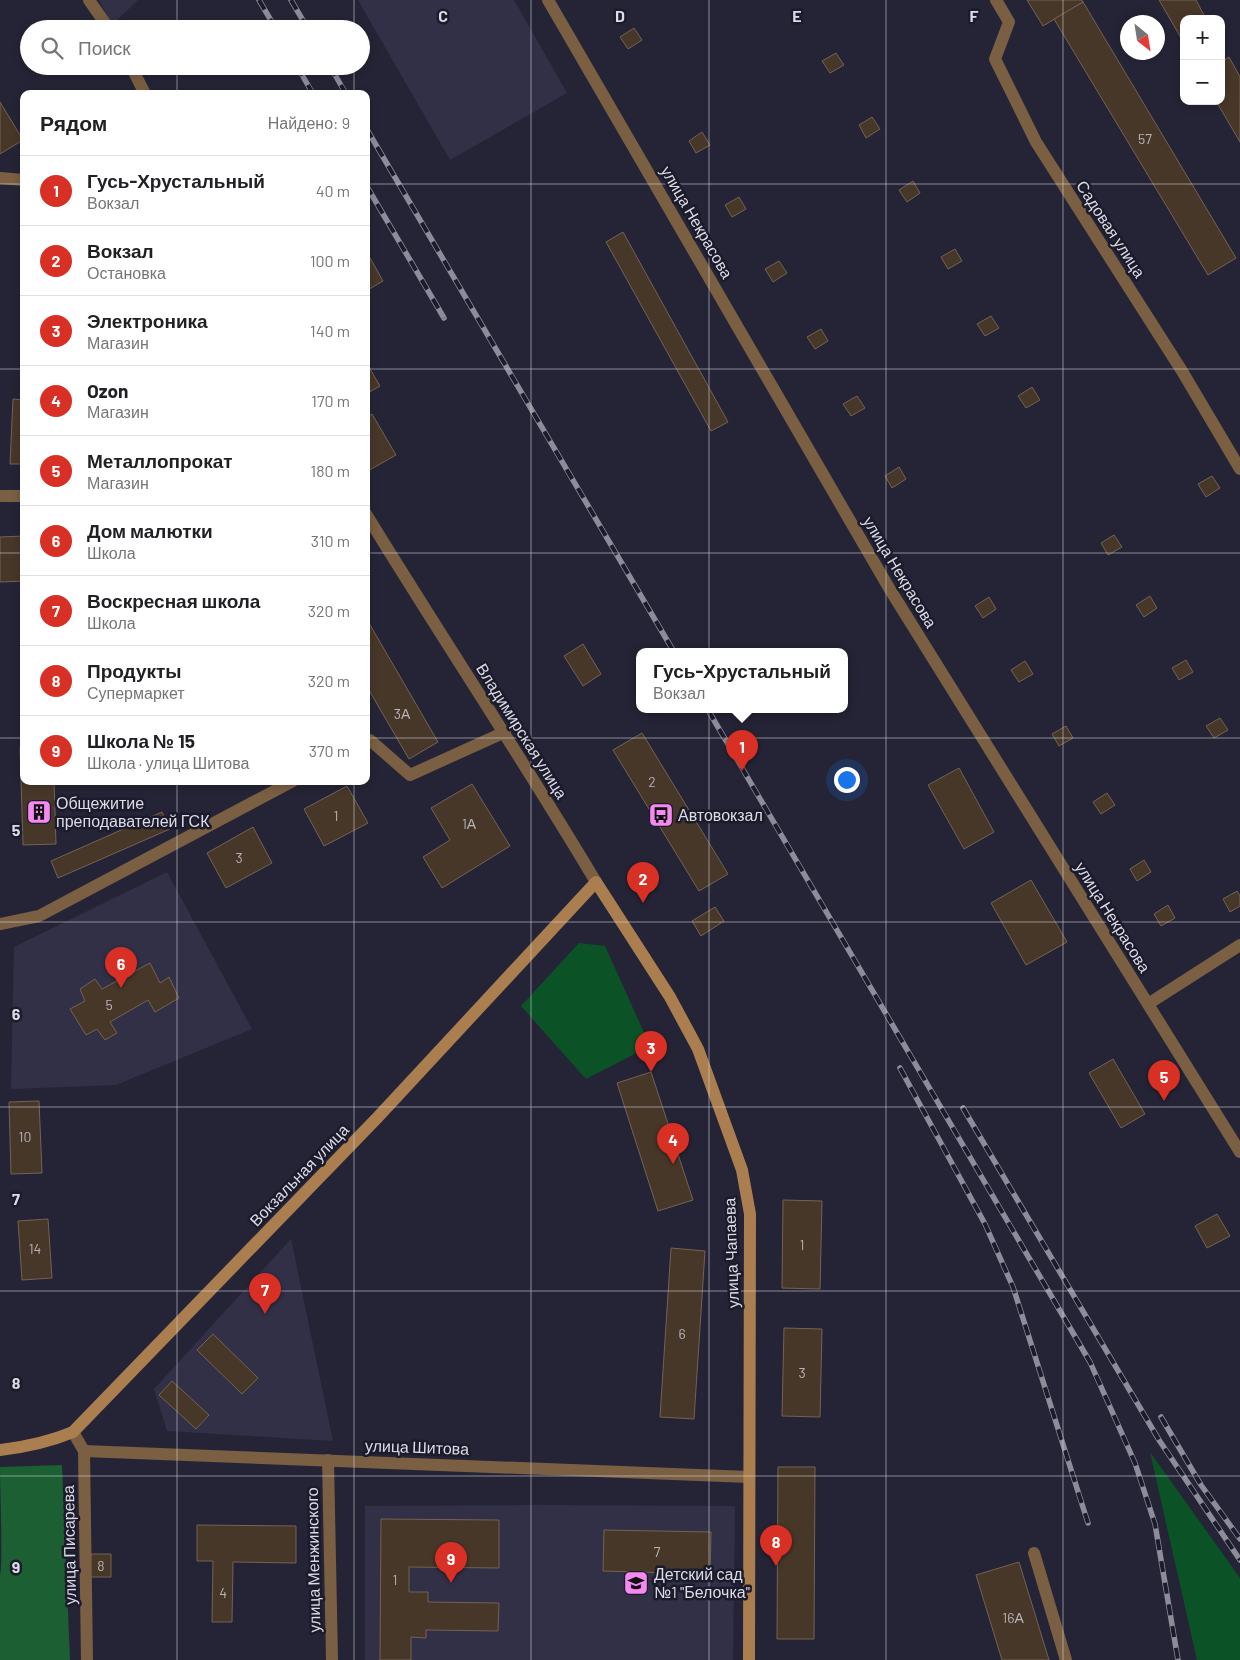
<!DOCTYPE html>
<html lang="ru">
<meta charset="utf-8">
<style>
body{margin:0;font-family:Barlow,sans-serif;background:#f2f2f2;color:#202124}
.controls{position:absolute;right:15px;top:15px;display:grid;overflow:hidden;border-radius:10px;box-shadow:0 2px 8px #0003}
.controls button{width:45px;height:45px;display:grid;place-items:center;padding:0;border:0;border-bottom:1px solid #e0e0e0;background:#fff;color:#202124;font:25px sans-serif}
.compass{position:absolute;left:1120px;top:15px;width:45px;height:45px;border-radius:50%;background:#fff;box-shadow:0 2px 8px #0003;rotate:150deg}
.you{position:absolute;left:846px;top:779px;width:18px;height:18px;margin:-12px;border:4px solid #fff;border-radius:50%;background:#1a73e8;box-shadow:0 0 0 8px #1a73e833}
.badge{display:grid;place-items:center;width:32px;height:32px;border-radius:50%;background:#d93025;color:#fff;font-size:16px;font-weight:700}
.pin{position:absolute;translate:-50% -41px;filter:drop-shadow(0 1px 2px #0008)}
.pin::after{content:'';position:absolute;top:26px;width:18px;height:15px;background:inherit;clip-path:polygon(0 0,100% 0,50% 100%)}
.popup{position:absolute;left:636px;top:648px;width:212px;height:65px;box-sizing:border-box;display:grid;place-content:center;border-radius:10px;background:#fff;filter:drop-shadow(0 1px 4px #0005);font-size:16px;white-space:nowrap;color:#757577}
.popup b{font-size:19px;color:#202124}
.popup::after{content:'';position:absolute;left:50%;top:100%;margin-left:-10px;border:10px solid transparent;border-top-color:#fff}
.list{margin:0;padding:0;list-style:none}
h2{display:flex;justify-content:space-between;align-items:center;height:65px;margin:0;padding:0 20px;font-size:21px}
h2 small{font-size:16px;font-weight:400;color:#757577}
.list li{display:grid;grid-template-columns:32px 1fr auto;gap:15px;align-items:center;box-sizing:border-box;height:70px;padding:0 20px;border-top:1px solid #e0e0e0}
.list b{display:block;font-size:19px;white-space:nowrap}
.list p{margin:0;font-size:16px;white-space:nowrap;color:#757577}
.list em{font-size:16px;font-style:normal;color:#757577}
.icon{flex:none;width:28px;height:28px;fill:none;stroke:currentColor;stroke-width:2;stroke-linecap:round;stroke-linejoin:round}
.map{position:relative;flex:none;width:1240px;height:1660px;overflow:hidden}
.search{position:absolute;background:#fff;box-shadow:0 2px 8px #0003;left:20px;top:20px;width:350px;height:55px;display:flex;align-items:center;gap:12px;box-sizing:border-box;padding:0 18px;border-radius:28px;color:#757577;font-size:19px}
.panel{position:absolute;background:#fff;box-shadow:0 2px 8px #0003;left:20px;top:90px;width:350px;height:695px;border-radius:10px}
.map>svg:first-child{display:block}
</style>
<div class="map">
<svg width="1240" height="1660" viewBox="0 0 1240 1660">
<rect width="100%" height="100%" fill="#252436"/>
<g fill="#313047">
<path d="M99,0h39l-26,25z"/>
<path d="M358,0h156l53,93 -117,67z"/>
<path d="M167,872l85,157 -136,56 -105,4 3,-142z"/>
<path d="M291,1239l42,202 -166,-10 -13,-42z"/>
<path d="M537,1505l198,1 -2,154h-368v-154z"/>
</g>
<g fill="#0b5327">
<path d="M579,943l26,3 45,100 -64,33 -65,-73z"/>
<path d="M1150,1452l90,126v82h-43z"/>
</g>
<path fill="#1b5f32" d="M62,1465l8,195h-70v-85c3,-6 0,-93 0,-108z"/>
<g fill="#473729" stroke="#746354">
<path d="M1027,0h55l1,2 -40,24z"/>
<path d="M1159,0h37l10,19h-22v24z"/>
<path d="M1083,2l153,256 -28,17 -154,-256z"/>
<path d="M634,28l8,12 -14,9 -8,-12z"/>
<path d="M836,53l8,12 -14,8 -8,-12z"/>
<path d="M1229,57l11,20v65l-24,-41h5v-39z"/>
<path d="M0,102l23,38 -23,14z"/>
<path d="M872,117l8,12 -14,9 -7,-13z"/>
<path d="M702,132l8,13 -14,8 -7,-12z"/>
<path d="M913,181l7,12 -13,9 -8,-12z"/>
<path d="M739,197l7,12 -14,8 -7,-12z"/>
<path d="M623,232l105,190 -17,9 -105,-189z"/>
<path d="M955,249l7,12 -14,8 -7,-12z"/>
<path d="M369,256l14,25 -17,10v-34z"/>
<path d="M779,261l8,12 -14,9 -8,-13z"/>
<path d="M991,316l8,12 -14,8 -8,-12z"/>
<path d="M821,329l7,12 -13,8 -8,-12z"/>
<path d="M366,362l14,24 -14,8z"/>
<path d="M1032,387l8,13 -14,8 -8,-12z"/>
<path d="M857,396l8,12 -14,8 -8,-12z"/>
<path d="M13,399l11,1v64h-14z"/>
<path d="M372,414l24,41 -30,17v-55z"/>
<path d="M899,467l7,12 -14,9 -7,-12z"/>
<path d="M1212,476l8,12 -14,9 -8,-13z"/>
<path d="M1114,535l8,12 -14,8 -7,-12z"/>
<path d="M24,536v45l-24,1v-45z"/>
<path d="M1150,596l7,12 -13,9 -8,-12z"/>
<path d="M989,597l7,12 -13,9 -8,-12z"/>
<path d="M366,618l72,124 -29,17 -43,-74z"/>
<path d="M583,644l18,30 -18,12 -19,-30z"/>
<path d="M1186,660l7,12 -14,8 -7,-12z"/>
<path d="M1025,661l8,13 -14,8 -8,-12z"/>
<path d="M1220,718l8,12 -14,8 -8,-12z"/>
<path d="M1066,726l7,12 -14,8 -7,-12z"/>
<path d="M642,733l86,141 -29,17 -86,-141z"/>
<path d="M20,747h4v34h30l2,63 -33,1z"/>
<path d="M959,768l35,64 -30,17 -36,-64z"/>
<path d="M472,784l38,62 -68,42 -19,-31 27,-17 -19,-32z"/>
<path d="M347,786l21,37 -44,23 -20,-37z"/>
<path d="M1107,793l8,12 -14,9 -8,-12z"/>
<path d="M162,812l8,17 -112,49 -7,-17z"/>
<path d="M253,827l19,36 -46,25 -19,-35z"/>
<path d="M1144,860l7,12 -14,9 -7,-12z"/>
<path d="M1031,880l36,62 -41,23 -35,-62z"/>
<path d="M1237,891l3,5v10l-10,6 -7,-13z"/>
<path d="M1168,905l7,13 -14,8 -7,-12z"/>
<path d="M715,907l9,14 -23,15 -9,-15z"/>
<path d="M150,963l10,20 9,-6 10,21 -24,14 -7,-12 -38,22 7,11 -12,7 -8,-11 -11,6 -16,-26 15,-8 -5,-12 15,-10 7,10z"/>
<path d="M1113,1059l32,55 -24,14 -32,-55z"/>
<path d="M651,1072l42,128 -35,11 -41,-128z"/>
<path d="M39,1101l3,72 -31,1 -2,-72z"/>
<path d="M783,1200l39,1 -2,88 -38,-1z"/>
<path d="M1217,1214l13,22 -23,12 -12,-22z"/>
<path d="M48,1219l4,59 -30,2 -4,-59z"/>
<path d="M671,1248l34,3 -11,168 -34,-2z"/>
<path d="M784,1328l38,1 -2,88 -38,-1z"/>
<path d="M213,1334l45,44 -16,16 -45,-44z"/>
<path d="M172,1381l37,34 -13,14 -37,-34z"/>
<path d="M778,1467h37l-1,172h-37z"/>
<path d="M381,1519l118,1v48l-90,-1v25h19v10l71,1 -1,28 -72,-1v8l-15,-1v23h-31z"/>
<path d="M197,1525l99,1v37l-63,-1 -1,60h-20l1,-61h-16z"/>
<path d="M604,1530l107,2 -1,42 -107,-3z"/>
<path d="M91,1554h20v23h-21z"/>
<path d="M1019,1562l30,98h-47l-26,-85z"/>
</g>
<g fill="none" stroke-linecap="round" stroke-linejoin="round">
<g stroke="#7a5f42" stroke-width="12">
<path d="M89,0l20,29"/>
<path d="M996,0l13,22 -14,37 41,83 146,229 58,98"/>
<path d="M131,66l14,28"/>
<path d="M0,178l24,2"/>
<path d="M366,742l4,-2 40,35 95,-43"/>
<path d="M0,924l39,-8 254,-135"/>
<path d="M1148,1004l92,-59"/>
<path d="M73,1432l11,19 3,209"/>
<path d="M84,1451l665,26"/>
<path d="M328,1460l4,200"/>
<path d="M1034,1553l32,107"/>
</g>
<g stroke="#7a5f42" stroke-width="12">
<path d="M548,0l341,588 351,564"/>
<path d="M0,496h24"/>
<path d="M366,514c76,124 156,244 230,368"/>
</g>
<path stroke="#aa7e4e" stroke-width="12" d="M0,1450c26,-3 49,-8 73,-18l304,-314 219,-236 74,115 28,52 44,121 8,44 -1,446"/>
<defs>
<g id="rail">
<path d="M259,0l17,29"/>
<path d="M291,0l17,29"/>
<path d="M297,66l16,28"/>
<path d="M330,66l16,28"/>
<path d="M366,128l308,524"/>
<path d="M366,185l78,133"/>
<path d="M708,710l382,652 45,101 20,61 23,136"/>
<path d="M900,1068l85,156 28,63 75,236"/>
<path d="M963,1108l196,332 81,120"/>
<path d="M1161,1417l40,68 39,54"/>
</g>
</defs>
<use href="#rail" stroke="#8c8c9b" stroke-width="5.5"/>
<use href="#rail" stroke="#1c1b2b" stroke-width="4" stroke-dasharray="11" stroke-linecap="butt"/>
</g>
<path fill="none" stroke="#dcdce8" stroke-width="1" stroke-opacity="0.55" d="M177,0v29M354,0v29M531,0v1660M709,0v1660M886,0v1660M1063,0v1660M177,66v28M354,66v28M0,184h24M366,184h874M0,369h24M366,369h874M0,553h24M366,553h874M0,738h24M366,738h874M177,781v879M354,781v879M0,922h1240M0,1107h1240M0,1291h1240M0,1476h1240"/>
<defs>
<symbol id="building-square" viewBox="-11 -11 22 22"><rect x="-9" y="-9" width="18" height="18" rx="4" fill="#f489f0" stroke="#1c1b2b"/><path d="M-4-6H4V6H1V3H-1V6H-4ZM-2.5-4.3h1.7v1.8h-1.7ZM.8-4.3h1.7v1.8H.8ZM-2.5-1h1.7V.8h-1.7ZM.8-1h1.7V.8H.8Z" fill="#111"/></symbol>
<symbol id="bus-square" viewBox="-11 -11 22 22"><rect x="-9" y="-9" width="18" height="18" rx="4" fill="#f489f0" stroke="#1c1b2b"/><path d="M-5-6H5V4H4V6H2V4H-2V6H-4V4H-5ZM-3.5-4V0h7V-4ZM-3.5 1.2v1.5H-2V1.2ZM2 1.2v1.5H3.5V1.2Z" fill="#111"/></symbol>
<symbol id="school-square" viewBox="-11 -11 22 22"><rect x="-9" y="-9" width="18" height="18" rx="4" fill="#f489f0" stroke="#1c1b2b"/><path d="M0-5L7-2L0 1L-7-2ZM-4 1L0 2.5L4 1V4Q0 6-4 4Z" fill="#111"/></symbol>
</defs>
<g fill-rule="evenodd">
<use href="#building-square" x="25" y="798" width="28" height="28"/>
<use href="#bus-square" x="647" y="801" width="28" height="28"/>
<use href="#school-square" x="622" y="1569" width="28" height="28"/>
</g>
<g text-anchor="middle" stroke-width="5" stroke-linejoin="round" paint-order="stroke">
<g font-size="14" fill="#b7b3b8">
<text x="1145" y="144">57</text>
<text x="402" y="719">3А</text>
<text x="652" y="787">2</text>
<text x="336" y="821">1</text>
<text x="469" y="829">1А</text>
<text x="239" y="863">3</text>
<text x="109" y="1010">5</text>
<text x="25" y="1142">10</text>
<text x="802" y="1250">1</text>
<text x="35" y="1254">14</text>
<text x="682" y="1339">6</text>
<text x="802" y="1378">3</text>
<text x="657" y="1557">7</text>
<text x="101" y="1571">8</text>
<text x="395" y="1585">1</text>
<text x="223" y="1598">4</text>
<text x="1013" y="1623">16А</text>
</g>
<g font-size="16" fill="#dcdce8" stroke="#1c1b2b">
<text transform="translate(697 222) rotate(60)" y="6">улица Некрасова</text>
<text transform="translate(1111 229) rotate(57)" y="6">Садовая улица</text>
<text transform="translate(900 572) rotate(59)" y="6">улица Некрасова</text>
<text transform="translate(522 731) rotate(58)" y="6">Владимирская улица</text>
<text transform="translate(1113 917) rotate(58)" y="6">улица Некрасова</text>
<text transform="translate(299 1175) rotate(-46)" y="6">Вокзальная улица</text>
<text transform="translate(731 1253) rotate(-92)" y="6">улица Чапаева</text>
<text transform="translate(417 1447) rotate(2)" y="6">улица Шитова</text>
<text transform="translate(69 1545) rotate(-91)" y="6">улица Писарева</text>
<text transform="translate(313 1560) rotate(-91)" y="6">улица Менжинского</text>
</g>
<g font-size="16" fill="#dcdce8" stroke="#1c1b2b" text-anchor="start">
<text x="56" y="809">Общежитие<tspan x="56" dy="18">преподавателей ГСК</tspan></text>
<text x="678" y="821">Автовокзал</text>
<text x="654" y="1580">Детский сад<tspan x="654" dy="18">№1 "Белочка"</tspan></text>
</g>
</g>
<g font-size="16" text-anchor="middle" font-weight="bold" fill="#dcdce8" stroke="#1c1b2b" stroke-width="5" stroke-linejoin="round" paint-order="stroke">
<text x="443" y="22">C</text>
<text x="620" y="22">D</text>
<text x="797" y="22">E</text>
<text x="974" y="22">F</text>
<text x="16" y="836">5</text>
<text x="16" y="1020">6</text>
<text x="16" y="1205">7</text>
<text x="16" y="1389">8</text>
<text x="16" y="1573">9</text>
</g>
</svg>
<div class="controls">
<button>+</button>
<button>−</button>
</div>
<svg class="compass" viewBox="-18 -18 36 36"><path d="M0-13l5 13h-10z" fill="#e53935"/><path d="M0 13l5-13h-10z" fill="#757577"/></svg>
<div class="you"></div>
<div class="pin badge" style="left:742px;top:771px">1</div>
<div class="popup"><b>Гусь-Хрустальный</b>Вокзал</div>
<div class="pin badge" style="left:643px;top:903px">2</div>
<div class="pin badge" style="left:651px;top:1072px">3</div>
<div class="pin badge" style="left:673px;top:1164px">4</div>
<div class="pin badge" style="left:1164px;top:1101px">5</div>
<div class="pin badge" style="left:121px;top:988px">6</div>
<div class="pin badge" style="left:265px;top:1314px">7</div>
<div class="pin badge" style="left:776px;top:1566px">8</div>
<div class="pin badge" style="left:451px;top:1583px">9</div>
<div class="search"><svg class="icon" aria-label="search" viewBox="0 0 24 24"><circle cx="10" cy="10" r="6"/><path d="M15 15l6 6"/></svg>Поиск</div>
<section class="panel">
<h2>Рядом<small>Найдено: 9</small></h2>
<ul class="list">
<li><span class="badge">1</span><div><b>Гусь-Хрустальный</b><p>Вокзал</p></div><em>40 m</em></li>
<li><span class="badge">2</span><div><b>Вокзал</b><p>Остановка</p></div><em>100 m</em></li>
<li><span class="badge">3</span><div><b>Электроника</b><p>Магазин</p></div><em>140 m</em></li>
<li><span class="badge">4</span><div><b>Ozon</b><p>Магазин</p></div><em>170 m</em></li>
<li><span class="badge">5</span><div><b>Металлопрокат</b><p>Магазин</p></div><em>180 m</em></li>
<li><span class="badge">6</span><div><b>Дом малютки</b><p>Школа</p></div><em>310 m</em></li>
<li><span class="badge">7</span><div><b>Воскресная школа</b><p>Школа</p></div><em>320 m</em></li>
<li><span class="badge">8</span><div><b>Продукты</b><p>Супермаркет</p></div><em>320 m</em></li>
<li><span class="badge">9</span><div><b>Школа № 15</b><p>Школа · улица Шитова</p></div><em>370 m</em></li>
</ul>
</section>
</div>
